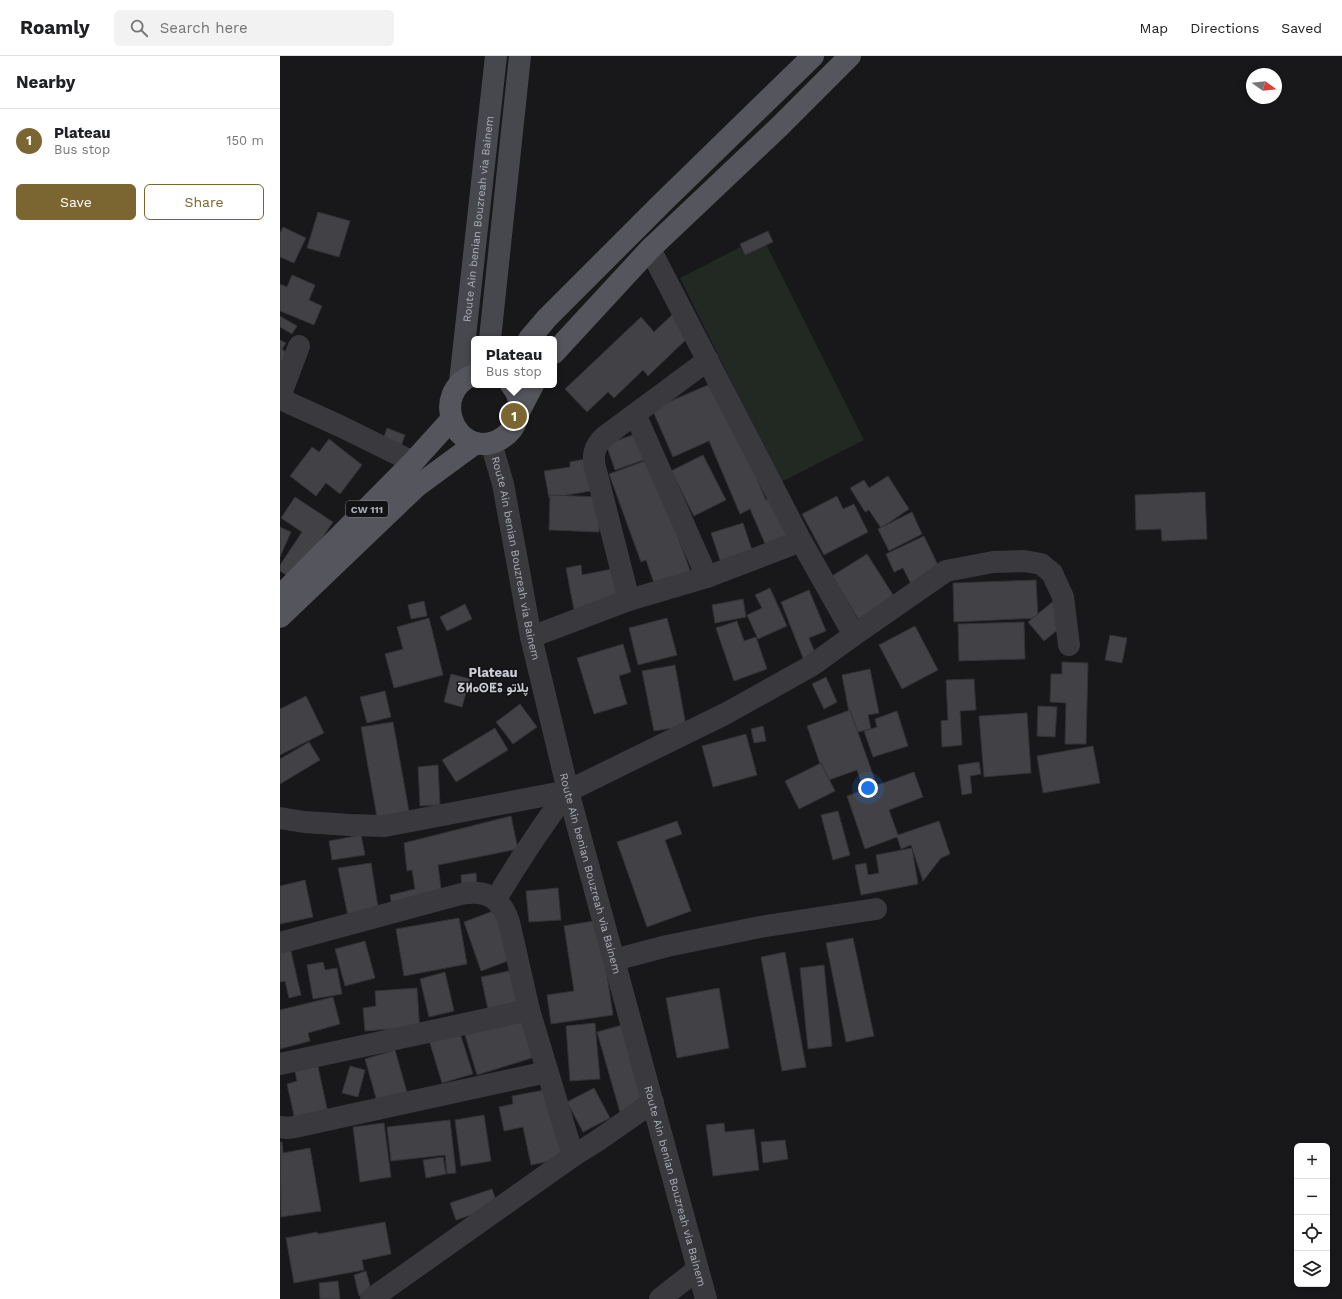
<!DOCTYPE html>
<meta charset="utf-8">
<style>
body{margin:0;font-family:"Work Sans",Vazirmatn,"Noto Sans Tifinagh",sans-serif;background:#f2f2f2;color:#202124}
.controls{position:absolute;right:12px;bottom:12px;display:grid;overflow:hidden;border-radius:6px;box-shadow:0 2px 6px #0003}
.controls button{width:36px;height:36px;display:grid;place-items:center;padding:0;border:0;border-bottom:1px solid #e0e0e0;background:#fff;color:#202124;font:20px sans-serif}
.compass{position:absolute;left:966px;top:12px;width:36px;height:36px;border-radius:50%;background:#fff;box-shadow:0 2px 6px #0003;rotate:105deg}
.you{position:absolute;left:588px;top:732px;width:14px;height:14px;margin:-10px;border:3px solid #fff;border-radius:50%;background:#1a73e8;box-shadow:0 0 0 6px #1a73e833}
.badge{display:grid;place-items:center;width:26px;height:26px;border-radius:50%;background:#7b6530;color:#fff;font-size:13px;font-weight:700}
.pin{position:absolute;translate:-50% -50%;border:2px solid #fff;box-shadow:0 1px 4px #0006}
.popup{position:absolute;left:191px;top:280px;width:86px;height:52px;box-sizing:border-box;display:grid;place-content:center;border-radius:6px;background:#fff;filter:drop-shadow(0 1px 3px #0005);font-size:13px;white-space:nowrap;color:#757577}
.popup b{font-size:15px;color:#202124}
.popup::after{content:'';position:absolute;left:50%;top:100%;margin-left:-8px;border:8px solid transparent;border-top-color:#fff}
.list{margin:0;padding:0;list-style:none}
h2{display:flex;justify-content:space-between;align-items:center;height:52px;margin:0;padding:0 16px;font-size:17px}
h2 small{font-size:13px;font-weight:400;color:#757577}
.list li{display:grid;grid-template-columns:26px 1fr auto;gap:12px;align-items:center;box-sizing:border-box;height:64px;padding:0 16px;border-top:1px solid #e0e0e0}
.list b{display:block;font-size:15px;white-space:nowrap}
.list p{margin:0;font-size:13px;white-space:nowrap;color:#757577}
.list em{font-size:13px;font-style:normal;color:#757577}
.actions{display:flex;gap:8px;padding:12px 16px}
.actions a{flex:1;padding:9px 0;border:1px solid #7b6530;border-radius:6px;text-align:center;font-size:14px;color:#7b6530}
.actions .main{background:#7b6530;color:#fff}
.icon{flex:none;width:22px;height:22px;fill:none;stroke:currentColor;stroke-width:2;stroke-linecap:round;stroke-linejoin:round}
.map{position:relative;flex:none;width:1062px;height:1243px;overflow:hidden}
header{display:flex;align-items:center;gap:24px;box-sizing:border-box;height:56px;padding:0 20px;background:#fff;border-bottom:1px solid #e0e0e0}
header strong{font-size:19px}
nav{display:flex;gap:22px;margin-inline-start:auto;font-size:14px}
.search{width:280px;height:36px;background:#f2f2f2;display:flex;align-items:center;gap:10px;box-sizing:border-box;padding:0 14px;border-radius:6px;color:#757577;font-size:15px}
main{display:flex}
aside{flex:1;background:#fff}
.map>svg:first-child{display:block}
</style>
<header>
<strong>Roamly</strong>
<div class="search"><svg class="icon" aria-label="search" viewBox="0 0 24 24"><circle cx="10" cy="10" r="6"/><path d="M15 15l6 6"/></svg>Search here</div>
<nav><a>Map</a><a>Directions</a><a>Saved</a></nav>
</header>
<main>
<aside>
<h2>Nearby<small></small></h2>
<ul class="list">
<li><span class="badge">1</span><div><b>Plateau</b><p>Bus stop</p></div><em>150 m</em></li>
</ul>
<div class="actions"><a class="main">Save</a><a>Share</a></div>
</aside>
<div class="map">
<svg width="1062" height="1243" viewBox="0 0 1062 1243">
<rect width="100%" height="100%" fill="#181719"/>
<path fill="#222923" d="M482,180l102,204 -83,42 -101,-204z"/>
<g fill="#424246" stroke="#323235">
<path d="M38,156l32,9 -11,36 -32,-9z"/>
<path d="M3,171l23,11 -12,25 -14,-6v-24z"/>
<path d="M488,175l5,11 -28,13 -5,-11z"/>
<path d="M12,219l23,10 -6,15 13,6 -8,19 -34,-14v-27l7,3z"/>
<path d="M393,258l19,20 -44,42 -5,-6 -29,28 -6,-6 -21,20 -22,-23 76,-72 13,15z"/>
<path d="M0,260l17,10 -5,8 -12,-7z"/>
<path d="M0,284l6,3 -4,6 8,6 -10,17z"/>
<path d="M435,326l51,118 8,-4 16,39 -24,11 -16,-37 -10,5 -31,-73 -36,16 -21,-48z"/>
<path d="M107,372l18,7 -5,14 -18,-6z"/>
<path d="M356,378l8,26 -29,10 -9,-26z"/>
<path d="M49,383l33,26 -22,29 -14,-11 -10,13 -26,-20 22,-29 7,5z"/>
<path d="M423,399l23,45 -32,16 -23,-45z"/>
<path d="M305,403l6,32 -42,7 -5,-27 26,-4v-5z"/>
<path d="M370,403l41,114 -36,13 -9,-26 -5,2 -32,-88z"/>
<path d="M608,420l21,33 -28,19 -12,-18 -4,2 -15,-24 14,-8 5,8z"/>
<path d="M925,436l2,47 -45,2 -1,-12 -25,1 -1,-35z"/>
<path d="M270,439l50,2 -1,35 -50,-2z"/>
<path d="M557,440l6,13 11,-5 14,28 -44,23 -22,-41z"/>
<path d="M15,441l38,25 -39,58 -14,-9v-6l22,-33 -21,-14z"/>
<path d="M632,456l10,22 -33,17 -11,-22z"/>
<path d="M463,467l11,33 -32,10 -11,-33z"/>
<path d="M0,471l11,5 -11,25z"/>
<path d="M644,480l20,42 -29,14 -12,-24 -9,4 -8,-18z"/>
<path d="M587,498l28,44 -36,22 -27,-44z"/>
<path d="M301,509l1,10 30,-6 6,33 -44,8 -8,-42z"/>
<path d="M756,524l2,38 -84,4 -1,-39z"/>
<path d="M490,532l17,38 -29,13 -11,-24 15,-7 -7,-13z"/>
<path d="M529,534l17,41 -17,7 8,20 -12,5 -24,-61z"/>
<path d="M463,543l3,18 -31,6 -3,-18z"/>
<path d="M776,543l16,19 -28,23 -16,-19z"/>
<path d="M144,545l3,15 -16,3 -3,-14z"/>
<path d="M185,548l7,15 -25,12 -7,-14z"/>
<path d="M149,562l14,57 -49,13 -9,-34 18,-5 -6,-22z"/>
<path d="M387,562l10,37 -39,10 -9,-37z"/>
<path d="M457,565l7,20 12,-4 11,32 -33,12 -18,-53z"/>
<path d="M744,566l1,37 -66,2 -1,-37z"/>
<path d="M635,570l23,44 -36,19 -23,-44z"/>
<path d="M830,579l17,3 -5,25 -17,-3z"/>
<path d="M343,588l8,28 -12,4 8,28 -33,10 -17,-56z"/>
<path d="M782,606l26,1 -2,81h-21l1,-41 -16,-1 1,-28h11z"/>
<path d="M395,609l11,61 -32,5 -12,-60z"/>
<path d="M590,613l9,44 -11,2 3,14 -18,4 -11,-58z"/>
<path d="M171,618l19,5 -8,28 -18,-5z"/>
<path d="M546,621l11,25 -13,7 -12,-25z"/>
<path d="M694,623l2,31 -16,1 2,34 -20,2 -1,-26 7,-1 -2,-40z"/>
<path d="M105,635l6,26 -24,6 -7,-26z"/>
<path d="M26,640l18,37 -44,22v-46z"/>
<path d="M240,648l17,23 -24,17 -17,-22z"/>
<path d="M758,650l19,1 -2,30 -18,-1z"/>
<path d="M570,654l26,73 -13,5 -6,-18 -31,11 -19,-55z"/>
<path d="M617,655l11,35 -35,11 -9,-26 13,-4 -2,-8z"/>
<path d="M747,657l4,60 -47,4 -5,-61z"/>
<path d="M113,666l16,89 -32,6 -16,-90z"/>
<path d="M483,670l3,15 -12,2 -3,-14z"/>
<path d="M215,672l13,22 -52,32 -14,-22z"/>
<path d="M466,678l11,41 -44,12 -11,-41z"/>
<path d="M29,686l11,18 -40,24v-25z"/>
<path d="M813,690l7,37 -57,10 -6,-37z"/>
<path d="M699,706l2,12 -11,2 2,17 -10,2 -4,-30z"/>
<path d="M541,707l14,28 -36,18 -14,-28z"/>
<path d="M158,709l2,40 -20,1 -2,-39z"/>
<path d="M634,716l9,25 -34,13 9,25 41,-14 11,33 -9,4 -18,23 -12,-36 -10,4 -4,-12 -32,12 -18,-53z"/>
<path d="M558,755l12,44 -17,5 -12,-45z"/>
<path d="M231,760l7,33 -80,16 4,31 -50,12 -2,-13 25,-6 -3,-19 -5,1 -3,-28z"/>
<path d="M397,765l5,13 -17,6 26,71 -44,16 -30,-85z"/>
<path d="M81,779l4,20 -33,5 -3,-19z"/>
<path d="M632,792l6,36 -57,11 -6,-30 11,-2 2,12 11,-2 -3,-18z"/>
<path d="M91,807l8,50 -30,8 -11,-53z"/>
<path d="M196,817l1,13 -15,1 -1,-12z"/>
<path d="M25,824l8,37 -33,7v-38z"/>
<path d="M278,832l3,32 -32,2 -3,-31z"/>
<path d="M216,854l17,49 -32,12 -17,-49z"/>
<path d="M179,862l8,46 -63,12 -8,-47z"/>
<path d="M319,864l14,95 -62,9 -4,-29 27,-4 -10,-65z"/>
<path d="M573,882l21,98 -28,6 -20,-99z"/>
<path d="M85,885l10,37 -30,8 -10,-37z"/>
<path d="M10,891l11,48 -12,3 -4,-17 -5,1v-33z"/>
<path d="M505,896l21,115 -24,4 -21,-114z"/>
<path d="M43,906l2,8 12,-2 5,26 -29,5 -6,-34z"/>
<path d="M544,909l8,81 -24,3 -8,-81z"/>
<path d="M233,914l8,37 -32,7 -8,-37z"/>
<path d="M165,916l9,39 -25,6 -9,-38z"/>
<path d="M137,932l3,44 -29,-3 -26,2 -2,-23 13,-2 -1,-15z"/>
<path d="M439,932l10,60 -52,10 -11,-60z"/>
<path d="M53,941l7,27 -32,9 2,8 -30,8v-39z"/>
<path d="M244,962l11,39 -58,18 -12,-40z"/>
<path d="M315,967l5,56 -30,2 -4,-55z"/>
<path d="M342,969l22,80 -24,7 -23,-80z"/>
<path d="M179,974l14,44 -31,9 -13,-43z"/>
<path d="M115,994l13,46 -30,9 -13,-46z"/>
<path d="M37,1006l11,51 -33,7 -8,-36 10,-3 -3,-14z"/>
<path d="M70,1010l15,4 -7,27 -16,-4z"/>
<path d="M314,1032l16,30 -27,14 -16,-30z"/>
<path d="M270,1033l14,69 -33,7 -8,-38 -19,4 -5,-24 14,-3 -1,-8z"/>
<path d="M204,1059l7,46 -30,5 -6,-46z"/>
<path d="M170,1064l6,53 -9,1 -2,-19 -54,6 -4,-34z"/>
<path d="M104,1067l7,54 -31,5 -7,-55z"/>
<path d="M444,1067l1,9 29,-3 5,41 -46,6 -7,-51z"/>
<path d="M505,1084l3,19 -25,4 -2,-21z"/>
<path d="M0,1086h2l1,11 27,-5 11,63 -40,6z"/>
<path d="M163,1101l3,17 -20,4 -3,-18z"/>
<path d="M212,1133l6,17 -42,14 -6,-17z"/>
<path d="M105,1166l6,32 -29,6 2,10 -70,13 -8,-45 31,-6 1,2z"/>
<path d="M86,1215l6,22 -13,3 -5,-21z"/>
<path d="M58,1225l2,18h-20l-1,-16z"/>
</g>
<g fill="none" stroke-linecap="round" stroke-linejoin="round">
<g stroke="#39393e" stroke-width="22">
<path d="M19,290l-17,45 1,6 4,5 53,24 73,36"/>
<path d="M355,358l72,163"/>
<path d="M349,544l-34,-133c-3,-13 0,-21 9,-30l104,-77"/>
<path d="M574,579l92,-64 47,-9 31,-1 17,3 11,9 11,24 6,48"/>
<path d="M251,581l98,-37 78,-23 94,-36"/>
<path d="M0,762l24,4 46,3 35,1 183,-35 157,-77 86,-48 43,-31 -53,-94 -151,-292"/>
<path d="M216,843c22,-37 46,-73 72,-108"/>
<path d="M0,887l181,-49c25,-5 40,4 48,28l20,88 44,146"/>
<path d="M334,904l53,-14 93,-19 116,-18"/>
<path d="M0,1008l249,-54"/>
<path d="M0,1071l7,1 8,-1 252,-55"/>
<path d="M91,1243l202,-143 24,-15 56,-39"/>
<path d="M380,1243l38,-30"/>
</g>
<path stroke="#39393e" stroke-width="22" id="s1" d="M211,387l12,41 28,153 37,154 138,508"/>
<g stroke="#47484e" stroke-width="22">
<path d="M210,283l30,-283"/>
<path id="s2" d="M180,326l36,-326"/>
</g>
<g stroke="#55565d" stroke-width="22">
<path d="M249,283l18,-21 115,-115 151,-147"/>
<path d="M274,297l96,-104 130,-123 70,-70"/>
<path d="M194,319c-45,16 -20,84 23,66 10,-5 17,-12 20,-22 4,-12 3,-24 -6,-34"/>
<path d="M240,354l13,-25"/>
<path d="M0,540l133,-134 38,-42"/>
<path d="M0,561l136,-130 60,-44"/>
</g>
</g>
<g text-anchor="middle" stroke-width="3" stroke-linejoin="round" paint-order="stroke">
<rect fill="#131214" stroke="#7d7f88" stroke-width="1" x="66" y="445" width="42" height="16" rx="3"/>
<g font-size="10" font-weight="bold" fill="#aaaeb9">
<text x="87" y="457">CW 111</text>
</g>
<g font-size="11" fill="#aaaeb9" stroke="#131214">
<text dy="4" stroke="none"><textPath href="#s2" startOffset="164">Route Ain benian Bouzreah via Bainem</textPath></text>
<text dy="4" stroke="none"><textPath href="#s1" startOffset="118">Route Ain benian Bouzreah via Bainem</textPath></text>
<text dy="4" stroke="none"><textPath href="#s1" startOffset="442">Route Ain benian Bouzreah via Bainem</textPath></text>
<text dy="4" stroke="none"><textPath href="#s1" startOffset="766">Route Ain benian Bouzreah via Bainem</textPath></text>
</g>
<g font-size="13" font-weight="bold" fill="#cbcdd5" stroke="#131214">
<text x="213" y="621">Plateau<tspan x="213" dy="15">ⵒⵍⴰⵙⵟⵓ پلاتو</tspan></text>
</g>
</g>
</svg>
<div class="controls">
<button>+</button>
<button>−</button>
<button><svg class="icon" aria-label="locate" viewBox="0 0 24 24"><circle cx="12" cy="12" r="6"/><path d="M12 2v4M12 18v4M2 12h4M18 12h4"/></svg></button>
<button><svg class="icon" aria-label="layers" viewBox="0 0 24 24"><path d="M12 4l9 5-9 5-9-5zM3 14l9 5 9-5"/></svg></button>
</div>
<svg class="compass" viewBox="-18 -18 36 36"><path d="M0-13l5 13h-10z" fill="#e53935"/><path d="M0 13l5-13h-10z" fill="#757577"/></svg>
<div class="you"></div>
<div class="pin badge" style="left:234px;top:360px">1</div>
<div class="popup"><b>Plateau</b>Bus stop</div>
</div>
</main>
